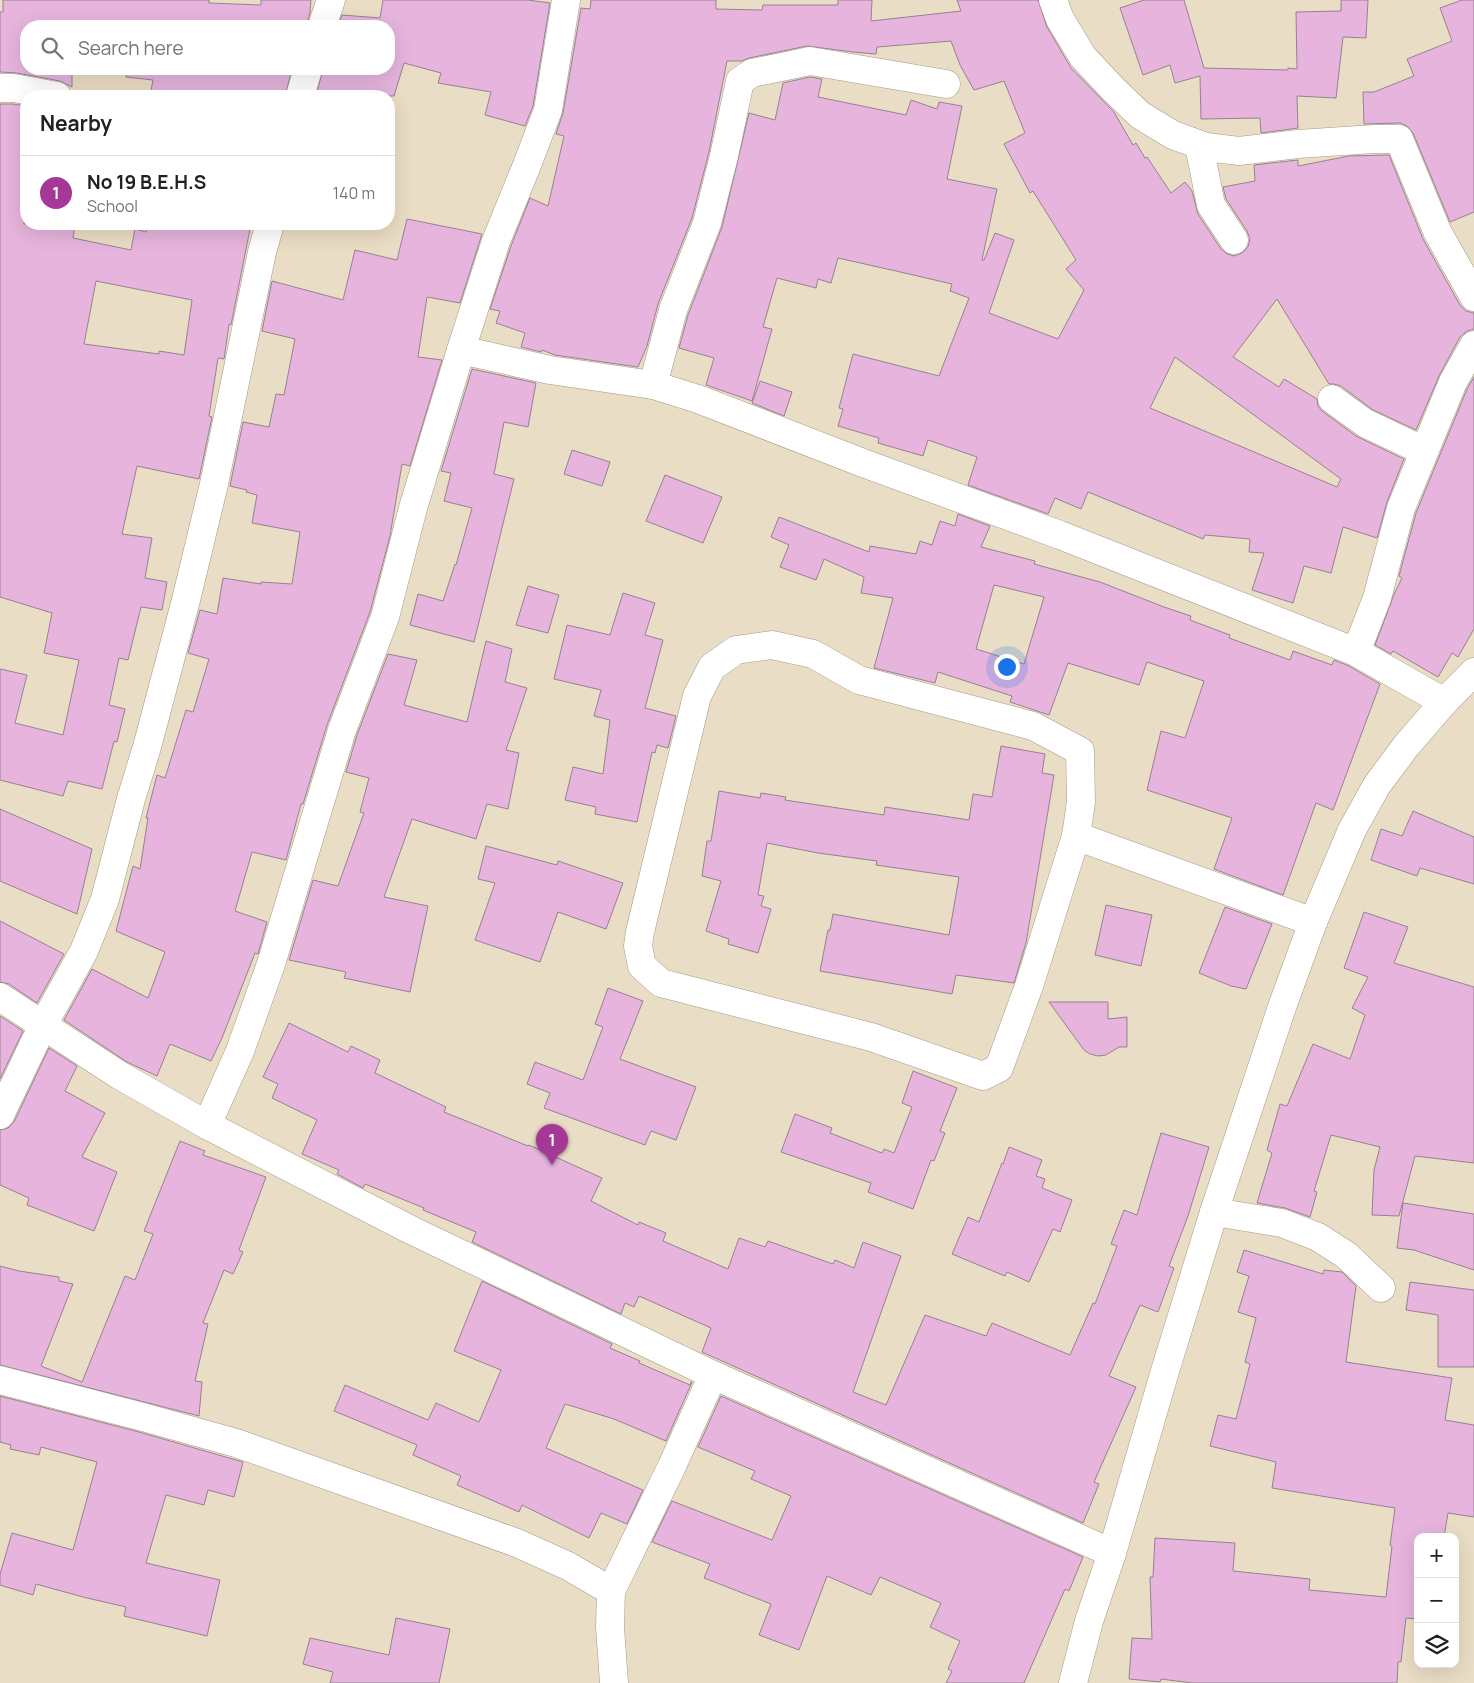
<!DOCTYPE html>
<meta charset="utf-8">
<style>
body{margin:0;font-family:Manrope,sans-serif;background:#f2f2f2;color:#202124}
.controls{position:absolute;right:15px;bottom:15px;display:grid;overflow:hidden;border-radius:10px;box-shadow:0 5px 20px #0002}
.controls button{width:45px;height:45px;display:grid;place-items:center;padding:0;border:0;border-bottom:1px solid #e0e0e0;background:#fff;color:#202124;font:25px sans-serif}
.you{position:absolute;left:1006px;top:666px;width:18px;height:18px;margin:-12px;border:4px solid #fff;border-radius:50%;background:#1a73e8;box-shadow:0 0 0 8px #1a73e833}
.badge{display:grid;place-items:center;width:32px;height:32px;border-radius:50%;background:#a53897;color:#fff;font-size:16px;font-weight:700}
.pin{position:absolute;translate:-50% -41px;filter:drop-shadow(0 1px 2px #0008)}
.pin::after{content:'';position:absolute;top:26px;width:18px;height:15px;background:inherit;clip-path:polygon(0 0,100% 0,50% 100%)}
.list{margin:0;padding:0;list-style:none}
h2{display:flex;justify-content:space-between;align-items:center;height:65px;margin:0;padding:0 20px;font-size:21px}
h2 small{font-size:16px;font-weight:400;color:#757577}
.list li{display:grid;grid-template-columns:32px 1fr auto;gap:15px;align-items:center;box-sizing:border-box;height:75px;padding:0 20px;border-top:1px solid #e0e0e0}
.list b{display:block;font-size:19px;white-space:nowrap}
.list p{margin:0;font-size:16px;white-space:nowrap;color:#757577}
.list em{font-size:16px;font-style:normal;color:#757577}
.icon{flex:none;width:28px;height:28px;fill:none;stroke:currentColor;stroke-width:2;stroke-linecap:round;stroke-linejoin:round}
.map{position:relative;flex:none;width:1474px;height:1683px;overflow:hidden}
.search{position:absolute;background:#fff;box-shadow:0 5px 20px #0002;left:20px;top:20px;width:375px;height:55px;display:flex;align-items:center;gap:12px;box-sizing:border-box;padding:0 18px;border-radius:20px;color:#757577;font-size:19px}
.panel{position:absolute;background:#fff;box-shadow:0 5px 20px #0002;left:20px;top:90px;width:375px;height:140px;border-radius:20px}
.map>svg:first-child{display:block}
</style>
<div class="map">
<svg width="1474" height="1683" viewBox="0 0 1474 1683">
<rect width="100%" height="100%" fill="#eaddc5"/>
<g fill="#e6b4dd" stroke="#968192" fill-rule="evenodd">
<path d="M3,0h206v3l52,2v-5h50l-1,12 -3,14h-281v43h46v18l-12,-6 -43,-8 -17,-1v-60h3z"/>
<path d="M383,0h145l22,3 -17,103 -8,20 -40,-11 6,-23 -53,-9 3,-10 -37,-10 -10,33h-78l7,-27h66v-43h-51l4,-11 38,3z"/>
<path d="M591,0h125v9l46,1 1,-5h75v-5h34l-1,21 90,-10 -4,-11h81l9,27 24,41 43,44 19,33 3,-2 9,15 2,-1 24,36 14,-11 7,9 6,23 23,35 6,5 7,2 8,-3 6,-6 2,-8 -3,-8 -21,-32 -3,-12 32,-6 -1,-16 44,-5v6l51,-10 40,-1 34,84 37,66 6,6 8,2v16l-7,2 -7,6 -21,39 -23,54 -43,-20 -32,-24 -7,-2h-5l-52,-85 -44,58 46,30 5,-8 33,20 1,7 4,5 34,25 48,23 -17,43 -10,36 -34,-11 -12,46 -27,-7 -11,37 -41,-13 12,-37 -15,-1 1,-13 -45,-4 -2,4 -115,-47 -7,17 -26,-11 -7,16 -80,-29 9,-28 -49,-17 -5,16 -45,-13 1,-5 -41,-12 5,-17 -4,-1 14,-54 86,22 30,-78 -19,-7 2,-7 -56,-13 -58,-13 -7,25 -13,-4 -2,9 -39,-10 -14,49 9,2 -20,72 -46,-16 8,-27 -35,-10 9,-33 34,-88 27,-114 26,7 8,-37 27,-6 12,2 -4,18 88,18 5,-15 26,9 2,-7 23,4 -15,73 50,10 -15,71h2l11,-27 19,7 -25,73 69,26 26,-49 -18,-21 10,-9 -43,-69 -3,2 -26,-49 21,-11 -21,-52 -30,9 -14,-25 -9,-24 -74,6 -1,7 -23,-2 -46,-6 -58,12 -7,3h-15l-18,91 -17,66 -34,86 -11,42 -9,21 -83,-12 -13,-5 -1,2 -20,-5 4,-14 -29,-10 4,-12 -10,-2 21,-63 19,-48 18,8 16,-70 -8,-2 7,-21 18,-105 9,1zM1175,357l166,122 -4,8 -187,-79z"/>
<path d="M1144,0h40l20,68 84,2v-2l9,1 -1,-57 45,-1v-11h27l-2,38 -23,-1 -7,61 -39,-2 1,32 -37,5 -1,-15 -59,1 -1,-43 -25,7 -5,-18 -27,10 -23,-67z"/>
<path d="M1462,0h12v212l-24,10 -37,-89 -6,-7 -7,-3 -36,1 -1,-32h11l40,-16 -7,-17 45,-18 -12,-33z"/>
<path d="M127,69h165l-7,27h-135l3,-16 -27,-3z"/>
<path d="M0,104h13l13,2v85l-2,33h51l-2,14 58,12 4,-21 11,3 2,-8h103l-20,101 -2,-1 -5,35 -6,-1 -9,58 3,1 -13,62 -62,-13 -15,68 30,4 -7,40 22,4 -5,28 -21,-3 -13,53 -9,-2 -10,47 16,4 -8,33 -3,-1 -12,48 -34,-8 -5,15 -63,-16v-111l27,6 -12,48 48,12 16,-75 -35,-7 8,-40 -52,-16zM96,281l96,19 -8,55 -25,-4v3l-75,-10z"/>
<path d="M407,219l75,15 -22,69 -33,-6 -9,60 24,3 -32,106 -8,-2 -12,72 -20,76 -43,113 -24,79h-2l-15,56 -34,-8 -17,59 32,11 -9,32 -3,-1 -33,85 -11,23 -41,-17 -13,32 -30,-14 -63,-42 28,-51 56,29 17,-46 -49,-21 17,-65 7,3 8,-51h-2l11,-43 8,3 21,-68 7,2 16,-53 -21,-6 12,-43 17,4 6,-36 38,6v-2l31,2 8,-52 -48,-9 5,-28 -11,-3 1,-2 -17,-4 13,-64 26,5 7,-33 8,1 11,-56 -33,-8 10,-50 71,19 12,-50 42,10z"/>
<path d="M472,369l64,14 -8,44 -24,-5 -10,52 20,5 -40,163 -64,-17 8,-31 25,7 12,-37 1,1 16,-57 -28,-7 7,-28 -10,-2z"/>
<path d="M1474,377v252l-16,28 -6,-4 -14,24 -45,-26 -2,3 -16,-9 20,-53 7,-14 -3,-2 17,-63 51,-124z"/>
<path d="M760,381l32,11 -8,24 -32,-13z"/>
<path d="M572,450l38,12 -8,24 -38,-12z"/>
<path d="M665,475l57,22 -19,46 -57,-22z"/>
<path d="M958,514l32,12 -9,21 54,14 -1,3 66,18 64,25 27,9 -1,4 40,15 -1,3 61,22 3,-9 39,14 2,-5 15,6 31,18 -47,126 -17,-7 -33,92 -69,-26 18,-51 -85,-28 14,-59 24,7 19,-57 -57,-19 -8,23 -71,-22 -19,52 -39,-13 2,-6 -74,-24 -3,11 -61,-15 19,-70 -32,-5 3,-16 -40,-18 -8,21 -36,-13 9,-22 -18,-8 8,-20 90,35 1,-6 46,8 4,-13 12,4 8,-24 15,5zM994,585l50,12 -20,67 -48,-15z"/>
<path d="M528,586l31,9 -11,38 -32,-8z"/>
<path d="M623,593l32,10 -10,32 18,5 -18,68 31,8 -8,32 -11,-3 -2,8 -3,-1 -15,70 -42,-8 1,-7 -31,-7 8,-33 30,7 7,-54 -16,-4 7,-26 -47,-11 13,-54 43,10z"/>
<path d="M486,641l26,8 -7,33 22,6 -21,62 13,3 -11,56 -21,-5 -11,35 -64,-20 -28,78 44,9 -18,86 -66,-14 2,-6 -57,-12 24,-80 25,6 26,-73 -4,-1 9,-34 -23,-6 11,-37 31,-81 29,6 -13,45 63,17z"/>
<path d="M1001,746l44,8 -3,19 12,2 -28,168 -12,40 -58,-8 -4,19 -132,-23 8,-41h2l3,-16 116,21 10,-58 -83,-12 1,-4 -59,-8 -51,-10 -9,52 6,1 -3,10 10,3 -13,44 -30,-9 1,-5 -23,-8 15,-50 -19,-5 5,-35h4l8,-50 41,7 1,-5 25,4 -1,3 99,15 1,-8 84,13 4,-26 19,3z"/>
<path d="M0,809l92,40 -15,65 -77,-33z"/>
<path d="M1413,811l61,26v47l-54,-16 -3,8 -46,-16 10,-31 21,7z"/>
<path d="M486,846l71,19 1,-4 65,22 -17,46 -48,-17 -18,50 -65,-22 20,-57 -17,-4z"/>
<path d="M1106,905l46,10 -11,51 -46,-11z"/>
<path d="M1225,907l47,17 -26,65 -15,-3 -32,-13z"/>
<path d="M1364,912l44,15 -14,36 80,24v176l-59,-7 -16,60 -27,-1 2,-45 6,-23 -49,-12 -17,56 3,1 -7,25 -25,-9 -28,-5 15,-50 -5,-3 13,-46 7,2 26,-62 37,15 15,-44 -13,-7 16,-31 -24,-9z"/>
<path d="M0,921l64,33 -27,49 -28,-19 -9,-2z"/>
<path d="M608,988l35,13 -23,58 76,28 -20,53 -25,-9 -6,14 -101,-37 6,-15 -23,-9 8,-22 48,18 20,-53 -8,-3z"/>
<path d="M1049,1002h59v17l19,-2v30h-8l-13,8 -8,1 -8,-2 -6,-4z"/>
<path d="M0,1016l23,15 -23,48z"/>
<path d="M289,1023l59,29 3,-6 29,14 -5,13 71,34 -2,5 84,34 1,-1 73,33 -11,23 47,24 1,-3 27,11 -3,8 65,28 11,-31 26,9 3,-6 65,23 2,-4 19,8 9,-26 38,14 -48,136 33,13 39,-90 61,21 6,-13 78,32 23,-52 2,1 22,-58 -6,-2 13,-34 13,5 24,-82 48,14 -21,69 -19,50 5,2 -16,44 -18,-7 -31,71 27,11 -42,95 5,2 -16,39 -381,-171 9,-24 -72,-32 -5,11 -9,-4 -4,11 -149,-72 4,-10 -53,-22 1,-2 -59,-24 -2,4 -26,-14 2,-4 -37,-16 15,-34 -45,-22 6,-14 -15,-7z"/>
<path d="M49,1048l28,18 -12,25 40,22 -23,44 35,15 -23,59 -67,-26 2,-7 -29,-13v-55l8,-2 6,-6z"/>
<path d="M913,1071l44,17 -17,43 5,2 -11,28 -3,-1 -18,49 -45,-17 3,-9 -90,-31 14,-38 37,14 -2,5 52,20 2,-4 10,4 18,-46 -10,-4z"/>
<path d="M180,1141l25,10 -2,4 63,22 -27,73 4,2 -10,22 -9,-4 -21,53 5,1 -13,57 7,1 -3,34 -199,-51v-99l19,5 40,6v4l14,3 -32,82 41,16 43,-106 10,4 18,-46 -9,-3z"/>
<path d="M1009,1147l33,13 -6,16 9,3 -3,9 30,12 -12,32 -7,-3 -24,53 -22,-10 -2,4 -53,-22 16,-37 11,5 23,-59 1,1z"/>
<path d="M1403,1203l71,11v56l-60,-20 -17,-2z"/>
<path d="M1244,1250l79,24 1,-4 18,2 14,14 -10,76 106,16 -7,42 29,5v92l-26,-4 -4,24h-26v82l-12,-1 -5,44h-3l-1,21h-205l-31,-4 -1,3 -31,-3 3,-41 20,1 -2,-62h3l2,-39 80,5 -2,28 77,8 -1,11 77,7 6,-51 -2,-1 5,-37 -123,-20 4,-26 -66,-16 8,-31 18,4 14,-55 -5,-2 11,-44 -18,-6 11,-36 -12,-4z"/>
<path d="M482,1281l130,63 -2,4 30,13 -1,2 51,22 1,-3h1l-26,59 -52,-22 -49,-15 -19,44 97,42 -16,34 -26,-11 -12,25 -67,-33 -3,7 -62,-27 4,-9 -48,-21 4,-10 -83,-34 11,-26 83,35 8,-17 43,19 22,-52 -47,-19z"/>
<path d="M1410,1282l64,8v77h-36v-52l-32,-5z"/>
<path d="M0,1396l139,36 104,30 -9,35 -26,-7 -4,15 -38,-10 -20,68 74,17 -13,56 -83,-20 2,-9 -43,-10 -47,-13 -3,11 -33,-10v-11l12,-41 61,17 24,-88 -56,-15 -2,8 -29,-6 1,-4 -11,-3z"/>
<path d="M721,1396l362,161 -14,34 -4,-2 -41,94h-78l6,-12 -4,-2 12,-28 -30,-14 11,-24 -61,-26 -9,18 -44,-19 -28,74 -40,-15 12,-31 -67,-26 6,-14 -58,-22 20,-41 100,39 19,-44 -40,-17 4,-8 -57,-24z"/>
<path d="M396,1618l54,11 -11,54h-109l3,-11 -30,-8 7,-26 79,17z"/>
</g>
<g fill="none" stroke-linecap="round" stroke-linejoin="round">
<defs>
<g id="minor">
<path d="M1053,0l7,19 23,38 30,32 27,26 33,20 33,12 33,4 59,-7 76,-5h25l38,92 37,66"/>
<path d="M322,26l9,-26"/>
<path d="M0,88h14l43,8"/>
<path d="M300,96l8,-27"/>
<path d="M1199,145l12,60 23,35"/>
<path d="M461,350l89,20 103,15 45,14 165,64 197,72 296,117 88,50"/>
<path d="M653,385l20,-75 34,-87 17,-67 16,-75 12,-8 58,-12 136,23"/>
<path d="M1332,399l33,24 59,28"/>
<path d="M772,645l41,9 46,26 174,46 47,25 1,51 -5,34 -47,150 -30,82 -16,8 -112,-39 -210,-54 -19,-17 -4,-20 2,-14 57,-236 15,-29 24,-17z"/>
<path d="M1356,652l21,-54 24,-90 52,-126 21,-37"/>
<path d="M1076,836l237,86"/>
<path d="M0,997l119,78 88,50 204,105 302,145 399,178"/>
<path d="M0,1115l43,-90 41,-74 21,-52 26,-100 16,-52 39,-147 28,-116 48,-232 8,-28"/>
<path d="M207,1125l33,-74 31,-87 71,-234 43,-113 28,-109 48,-158 35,-109 31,-76 21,-55 18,-110"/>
<path d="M1214,1212l68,11 36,14 28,18 35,33"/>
<path d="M0,1380l143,37 93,26 281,100 51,23 43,25"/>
<path d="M614,1683l-4,-56 1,-36 61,-125 41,-91"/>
<path d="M1073,1683l16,-62 23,-68 53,-182 49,-159 68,-205 31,-85 39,-92 25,-45 29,-39 38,-44 30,-30"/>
</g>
</defs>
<use href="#minor" stroke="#a69a83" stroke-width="29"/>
<use href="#minor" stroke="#fff" stroke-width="28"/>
</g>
</svg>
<div class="controls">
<button>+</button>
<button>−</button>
<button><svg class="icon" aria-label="layers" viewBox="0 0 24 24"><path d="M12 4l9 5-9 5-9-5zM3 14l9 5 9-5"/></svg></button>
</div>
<div class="you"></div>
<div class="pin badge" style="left:552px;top:1165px">1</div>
<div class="search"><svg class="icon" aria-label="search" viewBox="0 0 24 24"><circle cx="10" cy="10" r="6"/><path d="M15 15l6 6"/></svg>Search here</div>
<section class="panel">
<h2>Nearby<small></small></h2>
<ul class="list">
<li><span class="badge">1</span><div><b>No 19 B.E.H.S</b><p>School</p></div><em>140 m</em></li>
</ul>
</section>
</div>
